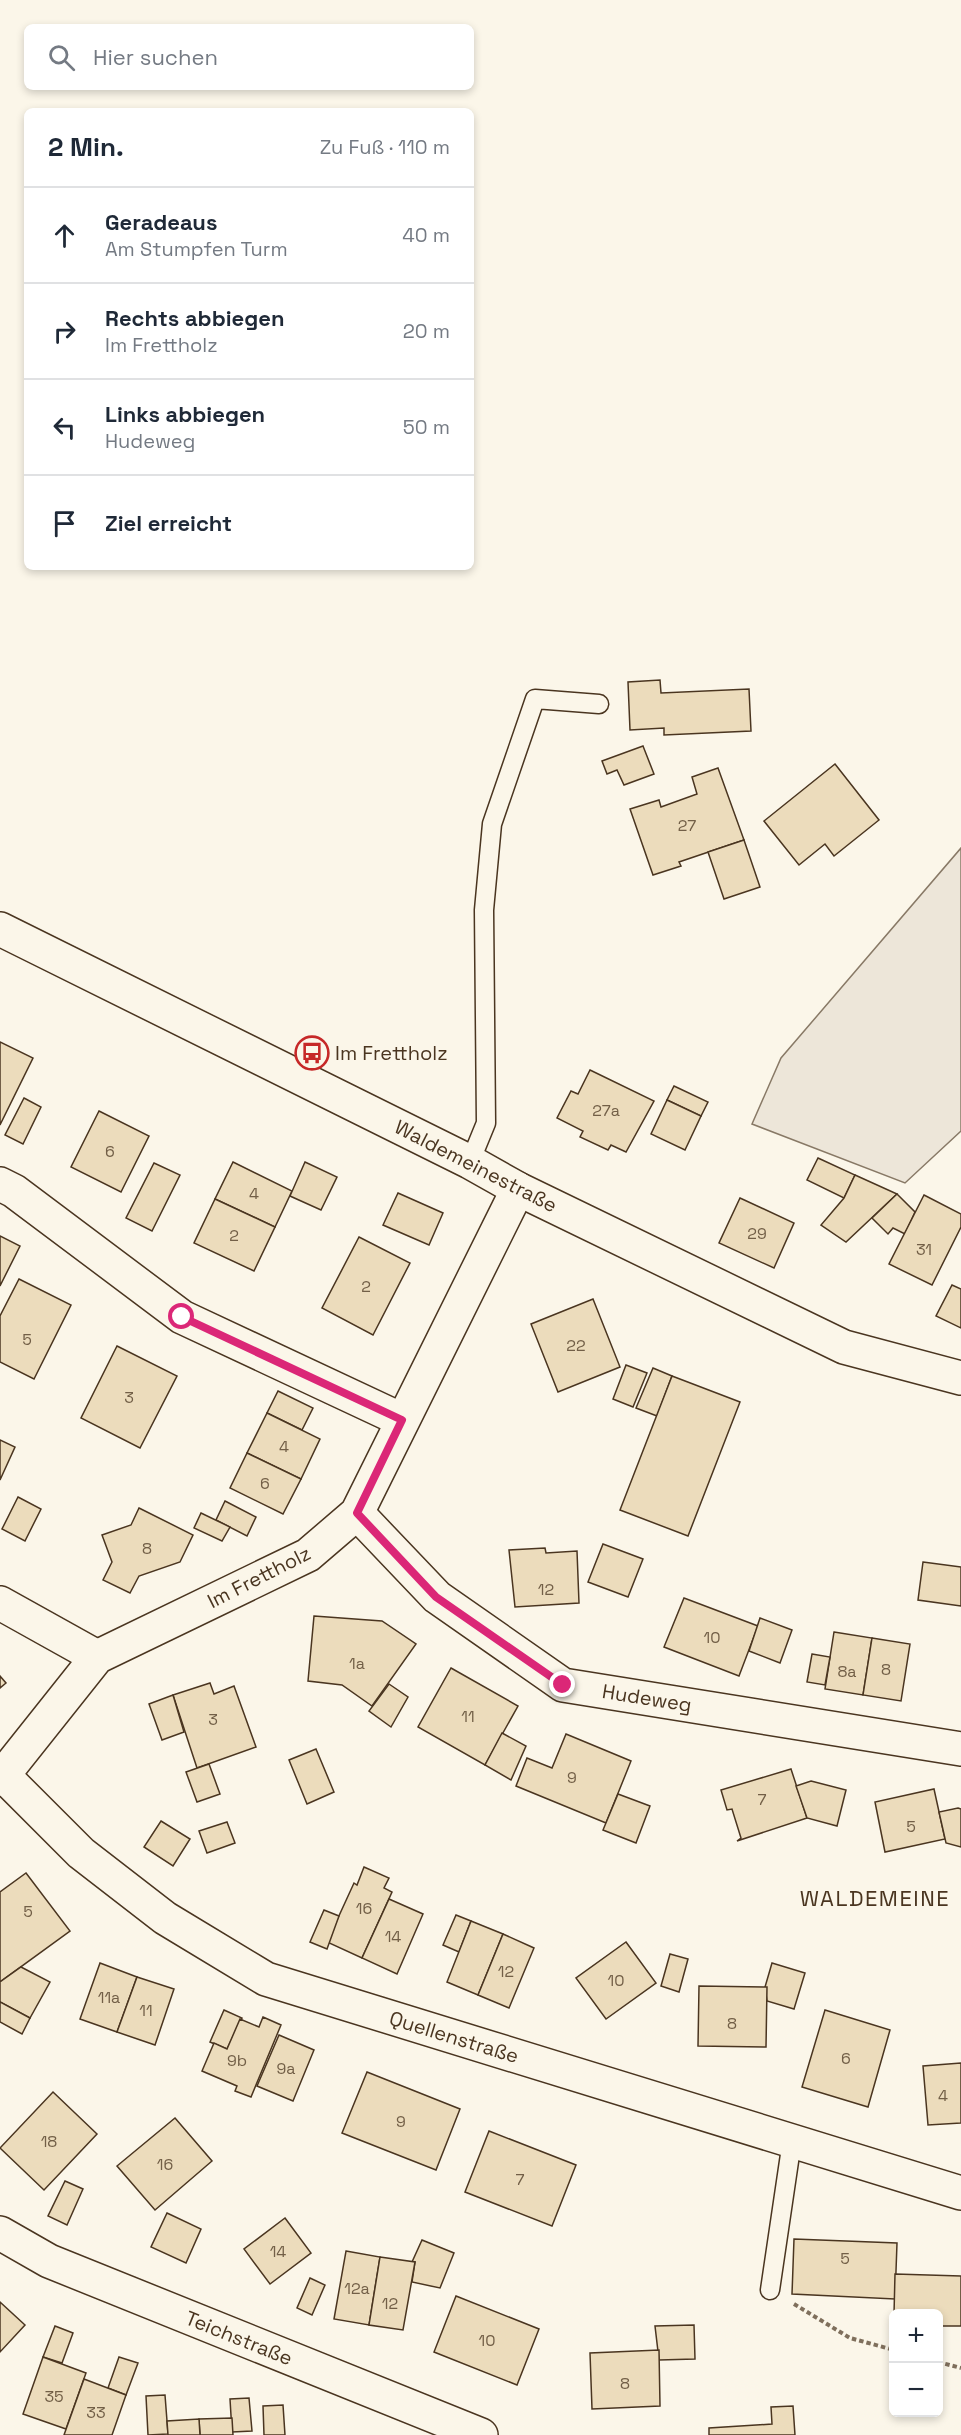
<!DOCTYPE html>
<html lang="de">
<meta charset="utf-8">
<style>
body{margin:0;font-family:"Space Grotesk",sans-serif;background:#f2f2f3;color:#1f2937}
.controls{position:absolute;right:18px;bottom:18px;display:grid;overflow:hidden;border-radius:9px;box-shadow:0 3px 9px #0003}
.controls button{width:54px;height:54px;display:grid;place-items:center;padding:0;border:0;border-bottom:2px solid #e0e1e3;background:#fff;color:#1f2937;font:30px sans-serif}
.stop{position:absolute;width:18px;height:18px;margin:-14px;border:4px solid #db2777;border-radius:50%;background:#fff}
.stop.end{background:#db2777;border-color:#fff;box-shadow:0 2px 6px #0008}
.list{margin:0;padding:0;list-style:none}
h2{display:flex;justify-content:space-between;align-items:center;height:78px;margin:0;padding:0 24px;font-size:26px}
h2 small{font-size:20px;font-weight:400;color:#747a83}
.list li{display:grid;grid-template-columns:39px 1fr auto;gap:18px;align-items:center;box-sizing:border-box;height:96px;padding:0 24px;border-top:2px solid #e0e1e3}
.list b{display:block;font-size:22px;white-space:nowrap}
.list p{margin:0;font-size:20px;white-space:nowrap;color:#747a83}
.list em{font-size:20px;font-style:normal;color:#747a83}
.icon{flex:none;width:33px;height:33px;fill:none;stroke:currentColor;stroke-width:2;stroke-linecap:round;stroke-linejoin:round}
.map{position:relative;flex:none;width:961px;height:2435px;overflow:hidden}
.search{position:absolute;background:#fff;box-shadow:0 3px 9px #0003;left:24px;top:24px;width:450px;height:66px;display:flex;align-items:center;gap:15px;box-sizing:border-box;padding:0 21px;border-radius:9px;color:#747a83;font-size:22px}
.panel{position:absolute;background:#fff;box-shadow:0 3px 9px #0003;left:24px;top:108px;width:450px;height:462px;border-radius:9px}
.map>svg:first-child{display:block}
</style>
<div class="map">
<svg width="961" height="2435" viewBox="0 0 961 2435">
<rect width="100%" height="100%" fill="#fbf6e9"/>
<path fill="#ede6d9" stroke="#887966" stroke-width="1.5" d="M961,848v283l-56,52 -153,-59 29,-66z"/>
<g fill="#ecdcbc" stroke="#4a3520" stroke-width="1.5">
<path d="M660,680l1,13 88,-4 2,42 -87,4v-7l-34,2 -2,-48z"/>
<path d="M643,746l11,28 -30,11 -7,-15 -10,4 -5,-13z"/>
<path d="M835,764l44,56 -45,36 -9,-12 -26,21 -35,-44z"/>
<path d="M718,768l26,72 -65,22 2,4 -28,9 -23,-66 29,-9 2,7 36,-13 -5,-17z"/>
<path d="M744,840l16,47 -36,12 -16,-47z"/>
<path d="M0,1042l33,16 -33,67z"/>
<path d="M590,1070l64,31 -28,51 -15,-7 -3,5 -28,-13 3,-6 -26,-13 14,-27 7,3z"/>
<path d="M674,1086l34,16 -7,14 -34,-16z"/>
<path d="M24,1098l17,9 -18,37 -18,-9z"/>
<path d="M667,1100l34,16 -16,34 -34,-16z"/>
<path d="M99,1111l50,25 -28,56 -50,-25z"/>
<path d="M818,1158l37,17 -11,23 -37,-18z"/>
<path d="M233,1162l59,29 -17,36 -60,-28z"/>
<path d="M305,1162l32,15 -16,33 -31,-14z"/>
<path d="M154,1163l26,12 -28,56 -26,-13z"/>
<path d="M855,1175l42,19 -51,48 -25,-17 23,-27z"/>
<path d="M398,1193l45,20 -14,32 -46,-20z"/>
<path d="M897,1194l18,18 -10,22 -12,-6 -5,6 -16,-16z"/>
<path d="M924,1195l37,19v13l-29,58 -43,-21z"/>
<path d="M740,1198l54,25 -20,45 -55,-25z"/>
<path d="M215,1199l60,28 -21,44 -60,-28z"/>
<path d="M0,1236l20,10 -20,40z"/>
<path d="M359,1237l51,26 -37,72 -51,-27z"/>
<path d="M19,1279l52,26 -37,74 -34,-17v-46z"/>
<path d="M952,1285l9,4v39l-25,-12z"/>
<path d="M593,1299l27,68 -62,25 -27,-68z"/>
<path d="M117,1346l60,30 -37,72 -59,-30z"/>
<path d="M626,1365l21,8 -14,34 -20,-8z"/>
<path d="M653,1368l19,8 -15,40 -21,-8z"/>
<path d="M672,1376l68,26 -52,134 -68,-26z"/>
<path d="M278,1391l35,17 -11,22 -35,-17z"/>
<path d="M267,1413l53,26 -19,40 -54,-26z"/>
<path d="M0,1440l15,7 -15,33z"/>
<path d="M247,1453l54,26 -18,35 -53,-26z"/>
<path d="M18,1497l23,12 -16,32 -23,-12z"/>
<path d="M225,1501l31,16 -9,19 -31,-16z"/>
<path d="M139,1508l54,27 -13,27 -41,14 -9,17 -27,-13 9,-18 -10,-27 29,-10z"/>
<path d="M201,1513l29,14 -8,14 -28,-13z"/>
<path d="M603,1544l40,15 -15,38 -40,-15z"/>
<path d="M545,1548l1,5 31,-2 2,52 -64,4 -6,-57z"/>
<path d="M923,1562l38,5v39l-43,-6z"/>
<path d="M684,1598l74,28 -19,50 -75,-29z"/>
<path d="M314,1616l68,5 34,23 -44,62 -30,-21 -34,-4z"/>
<path d="M760,1618l32,12 -12,33 -31,-12z"/>
<path d="M834,1632l38,6 -9,57 -38,-6z"/>
<path d="M872,1638l38,6 -9,57 -38,-6z"/>
<path d="M812,1654l18,3 -5,28 -18,-3z"/>
<path d="M451,1668l67,38 -33,59 -67,-38z"/>
<path d="M0,1676l6,7 -6,5z"/>
<path d="M210,1683l4,11 20,-8 22,61 -59,21 -24,-73z"/>
<path d="M389,1684l19,13 -17,30 -22,-16z"/>
<path d="M173,1695l11,37 -22,8 -13,-36z"/>
<path d="M502,1733l24,13 -15,34 -26,-15z"/>
<path d="M566,1734l65,27 -25,62 -90,-37 11,-28 25,10z"/>
<path d="M316,1749l18,43 -27,12 -18,-44z"/>
<path d="M209,1764l11,30 -23,8 -11,-30z"/>
<path d="M791,1769l16,49 -70,23 4,-3 -9,-29 -5,1 -6,-20z"/>
<path d="M811,1781l35,9 -9,36 -30,-8 -11,-32z"/>
<path d="M934,1789l11,50 -60,13 -10,-50z"/>
<path d="M618,1794l32,12 -14,37 -33,-13z"/>
<path d="M958,1808l3,1v38l-15,-4 -7,-31z"/>
<path d="M161,1821l29,18 -17,27 -29,-19z"/>
<path d="M227,1822l8,21 -28,10 -8,-22z"/>
<path d="M364,1867l25,11 -5,10 8,4 -30,66 -35,-16 27,-59 3,2z"/>
<path d="M26,1873l44,58 -70,51v-90z"/>
<path d="M389,1899l34,15 -26,60 -35,-16z"/>
<path d="M324,1910l15,6 -12,33 -17,-7z"/>
<path d="M456,1915l15,6 -12,31 -16,-7z"/>
<path d="M471,1921l32,13 -25,61 -31,-13z"/>
<path d="M503,1934l31,14 -25,60 -31,-13z"/>
<path d="M626,1942l30,41 -50,36 -30,-41z"/>
<path d="M670,1954l18,5 -9,33 -18,-6z"/>
<path d="M100,1963l37,14 -20,55 -37,-13z"/>
<path d="M772,1963l33,10 -11,36 -27,-8 -2,-14z"/>
<path d="M21,1967l29,15 -20,36 -30,-16v-20z"/>
<path d="M137,1977l37,12 -19,56 -38,-13z"/>
<path d="M699,1986l68,1 -1,60 -68,-1z"/>
<path d="M0,2002l30,16 -8,16 -22,-12z"/>
<path d="M224,2010l18,8 -15,31 -17,-7z"/>
<path d="M825,2010l65,20 -22,77 -66,-20z"/>
<path d="M263,2017l18,8 -30,72 -16,-6 2,-5 -35,-15 12,-28 13,6 13,-30 19,8z"/>
<path d="M279,2035l35,15 -21,51 -36,-15z"/>
<path d="M961,2063v60l-33,2 -5,-59z"/>
<path d="M367,2072l93,37 -24,61 -94,-37z"/>
<path d="M53,2092l44,42 -53,56 -44,-42z"/>
<path d="M175,2118l37,43 -57,49 -38,-44z"/>
<path d="M489,2131l87,34 -24,61 -87,-34z"/>
<path d="M65,2181l18,8 -16,36 -19,-9z"/>
<path d="M167,2213l34,16 -15,34 -35,-16z"/>
<path d="M285,2218l26,35 -41,31 -26,-35z"/>
<path d="M794,2239l103,4 -2,56 -103,-5z"/>
<path d="M422,2240l32,13 -14,35 -28,-6 3,-20h-3z"/>
<path d="M346,2251l34,6 -11,68 -35,-6z"/>
<path d="M380,2257l35,5 -12,68 -34,-5z"/>
<path d="M895,2274l66,2v50h-23v-12h-44z"/>
<path d="M310,2278l15,7 -13,30 -15,-7z"/>
<path d="M456,2296l83,33 -22,56 -83,-33z"/>
<path d="M0,2302l25,23 -25,27z"/>
<path d="M694,2325l1,34 -36,1 -4,-34z"/>
<path d="M55,2326l18,7 -11,30 -19,-6z"/>
<path d="M659,2350l1,56 -68,3 -2,-56z"/>
<path d="M43,2357l43,16 -20,56 -43,-15z"/>
<path d="M119,2357l19,6 -12,32 -18,-7z"/>
<path d="M84,2379l42,16 -14,40h-48z"/>
<path d="M165,2395l3,39 -20,1 -2,-39z"/>
<path d="M249,2398l3,33 -20,1 -2,-33z"/>
<path d="M283,2405l2,30h-21l-1,-29z"/>
<path d="M793,2406l2,29h-86v-7l63,-4 -1,-17z"/>
<path d="M232,2418l1,17h-33l-1,-16z"/>
<path d="M199,2419l1,16h-32l-1,-14z"/>
</g>
<g fill="none" stroke-linecap="round" stroke-linejoin="round">
<defs>
<g id="lane">
<path d="M470,1162l16,-39 -2,-213 8,-86 43,-125 64,5"/>
<path d="M770,2290l22,-149"/>
</g>
<g id="street">
<path d="M0,929l470,233 48,27 326,158 117,31"/>
<path d="M0,1184l14,7 168,126 220,103"/>
<path d="M357,1513l80,84 126,88 398,64"/>
<path d="M0,1603l97,54"/>
<path d="M3,1775l78,78 84,65 101,61 695,214"/>
<path d="M0,1779l97,-122 211,-102 49,-42 161,-324"/>
<path d="M0,2233l49,28 432,174"/>
</g>
</defs>
<use href="#lane" stroke="#4a3520" stroke-width="21"/>
<use href="#street" stroke="#4a3520" stroke-width="36"/>
<g stroke="#7f6f5c" stroke-width="4" stroke-dasharray="4.5 3" stroke-linecap="butt">
<path d="M794,2304l56,34 44,12"/>
<path d="M938,2362l23,6"/>
</g>
<use href="#lane" stroke="#fbf6e9" stroke-width="18"/>
<use href="#street" stroke="#fbf6e9" stroke-width="33"/>
</g>
<g fill="none" stroke-linecap="round" stroke-linejoin="round">
<path stroke="#db2777" stroke-width="8" d="M182,1317l220,103 -45,93 79,84 127,88"/>
</g>
<defs>
<symbol id="bus-ring" viewBox="-11 -11 22 22"><circle r="9.5" fill="#fbf6e9" stroke="#c62828" stroke-width="1.5"/><path d="M-5-6H5V4H4V6H2V4H-2V6H-4V4H-5ZM-3.5-4V0h7V-4ZM-3.5 1.2v1.5H-2V1.2ZM2 1.2v1.5H3.5V1.2Z" fill="#c62828"/></symbol>
</defs>
<g fill-rule="evenodd">
<use href="#bus-ring" x="293" y="1034" width="38" height="38"/>
</g>
<g text-anchor="middle" stroke-width="4.5" stroke-linejoin="round" paint-order="stroke">
<g font-size="16" fill="#725f47">
<text x="687" y="831">27</text>
<text x="606" y="1116">27a</text>
<text x="110" y="1157">6</text>
<text x="254" y="1199">4</text>
<text x="757" y="1239">29</text>
<text x="234" y="1241">2</text>
<text x="924" y="1255">31</text>
<text x="366" y="1292">2</text>
<text x="27" y="1345">5</text>
<text x="576" y="1351">22</text>
<text x="129" y="1403">3</text>
<text x="284" y="1452">4</text>
<text x="265" y="1489">6</text>
<text x="147" y="1554">8</text>
<text x="546" y="1595">12</text>
<text x="712" y="1643">10</text>
<text x="357" y="1669">1a</text>
<text x="886" y="1675">8</text>
<text x="847" y="1677">8a</text>
<text x="468" y="1722">11</text>
<text x="213" y="1725">3</text>
<text x="572" y="1783">9</text>
<text x="762" y="1805">7</text>
<text x="911" y="1832">5</text>
<text x="364" y="1914">16</text>
<text x="28" y="1917">5</text>
<text x="393" y="1942">14</text>
<text x="506" y="1977">12</text>
<text x="616" y="1986">10</text>
<text x="109" y="2003">11a</text>
<text x="146" y="2016">11</text>
<text x="732" y="2029">8</text>
<text x="846" y="2064">6</text>
<text x="237" y="2066">9b</text>
<text x="286" y="2074">9a</text>
<text x="943" y="2101">4</text>
<text x="401" y="2127">9</text>
<text x="49" y="2147">18</text>
<text x="165" y="2170">16</text>
<text x="520" y="2185">7</text>
<text x="278" y="2257">14</text>
<text x="845" y="2264">5</text>
<text x="357" y="2294">12a</text>
<text x="390" y="2309">12</text>
<text x="487" y="2346">10</text>
<text x="625" y="2389">8</text>
<text x="54" y="2402">35</text>
<text x="96" y="2418">33</text>
</g>
<g font-size="20" fill="#4a3520" stroke="#fbf6e9" text-anchor="start">
<text x="335" y="1060">Im Frettholz</text>
</g>
<g font-size="20" fill="#4a3520" stroke="#fbf6e9">
<text transform="translate(476 1166) rotate(27)" y="7">Waldemeinestraße</text>
<text transform="translate(259 1577) rotate(-27)" y="7">Im Frettholz</text>
<text transform="translate(647 1698) rotate(9)" y="7">Hudeweg</text>
<text transform="translate(454 2037) rotate(17)" y="7">Quellenstraße</text>
<text transform="translate(239 2338) rotate(22)" y="7">Teichstraße</text>
</g>
<g font-size="22" letter-spacing="1.5" fill="#4a3520" stroke="#fbf6e9">
<text x="875" y="1906">WALDEMEINE</text>
</g>
</g>
</svg>
<div class="controls">
<button>+</button>
<button>−</button>
</div>
<div class="stop" style="left:182px;top:1317px"></div>
<div class="stop end" style="left:563px;top:1685px"></div>
<div class="search"><svg class="icon" aria-label="search" viewBox="0 0 24 24"><circle cx="10" cy="10" r="6"/><path d="M15 15l6 6"/></svg>Hier suchen</div>
<section class="panel">
<h2>2 Min.<small>Zu Fuß · 110 m</small></h2>
<ul class="list">
<li><svg class="icon" aria-label="ahead" viewBox="0 0 24 24"><path d="M12 20V5M6 11l6-6 6 6"/></svg><div><b>Geradeaus</b><p>Am Stumpfen Turm</p></div><em>40 m</em></li>
<li><svg class="icon" aria-label="right" viewBox="0 0 24 24"><path d="M7 20v-9h11M14 6l5 5-5 5"/></svg><div><b>Rechts abbiegen</b><p>Im Frettholz</p></div><em>20 m</em></li>
<li><svg class="icon" aria-label="left" viewBox="0 0 24 24"><path d="M17 20v-9H6M10 6l-5 5 5 5"/></svg><div><b>Links abbiegen</b><p>Hudeweg</p></div><em>50 m</em></li>
<li><svg class="icon" aria-label="arrive" viewBox="0 0 24 24"><path d="M6 21V4h12l-3 4 3 4H6"/></svg><div><b>Ziel erreicht</b></div></li>
</ul>
</section>
</div>
